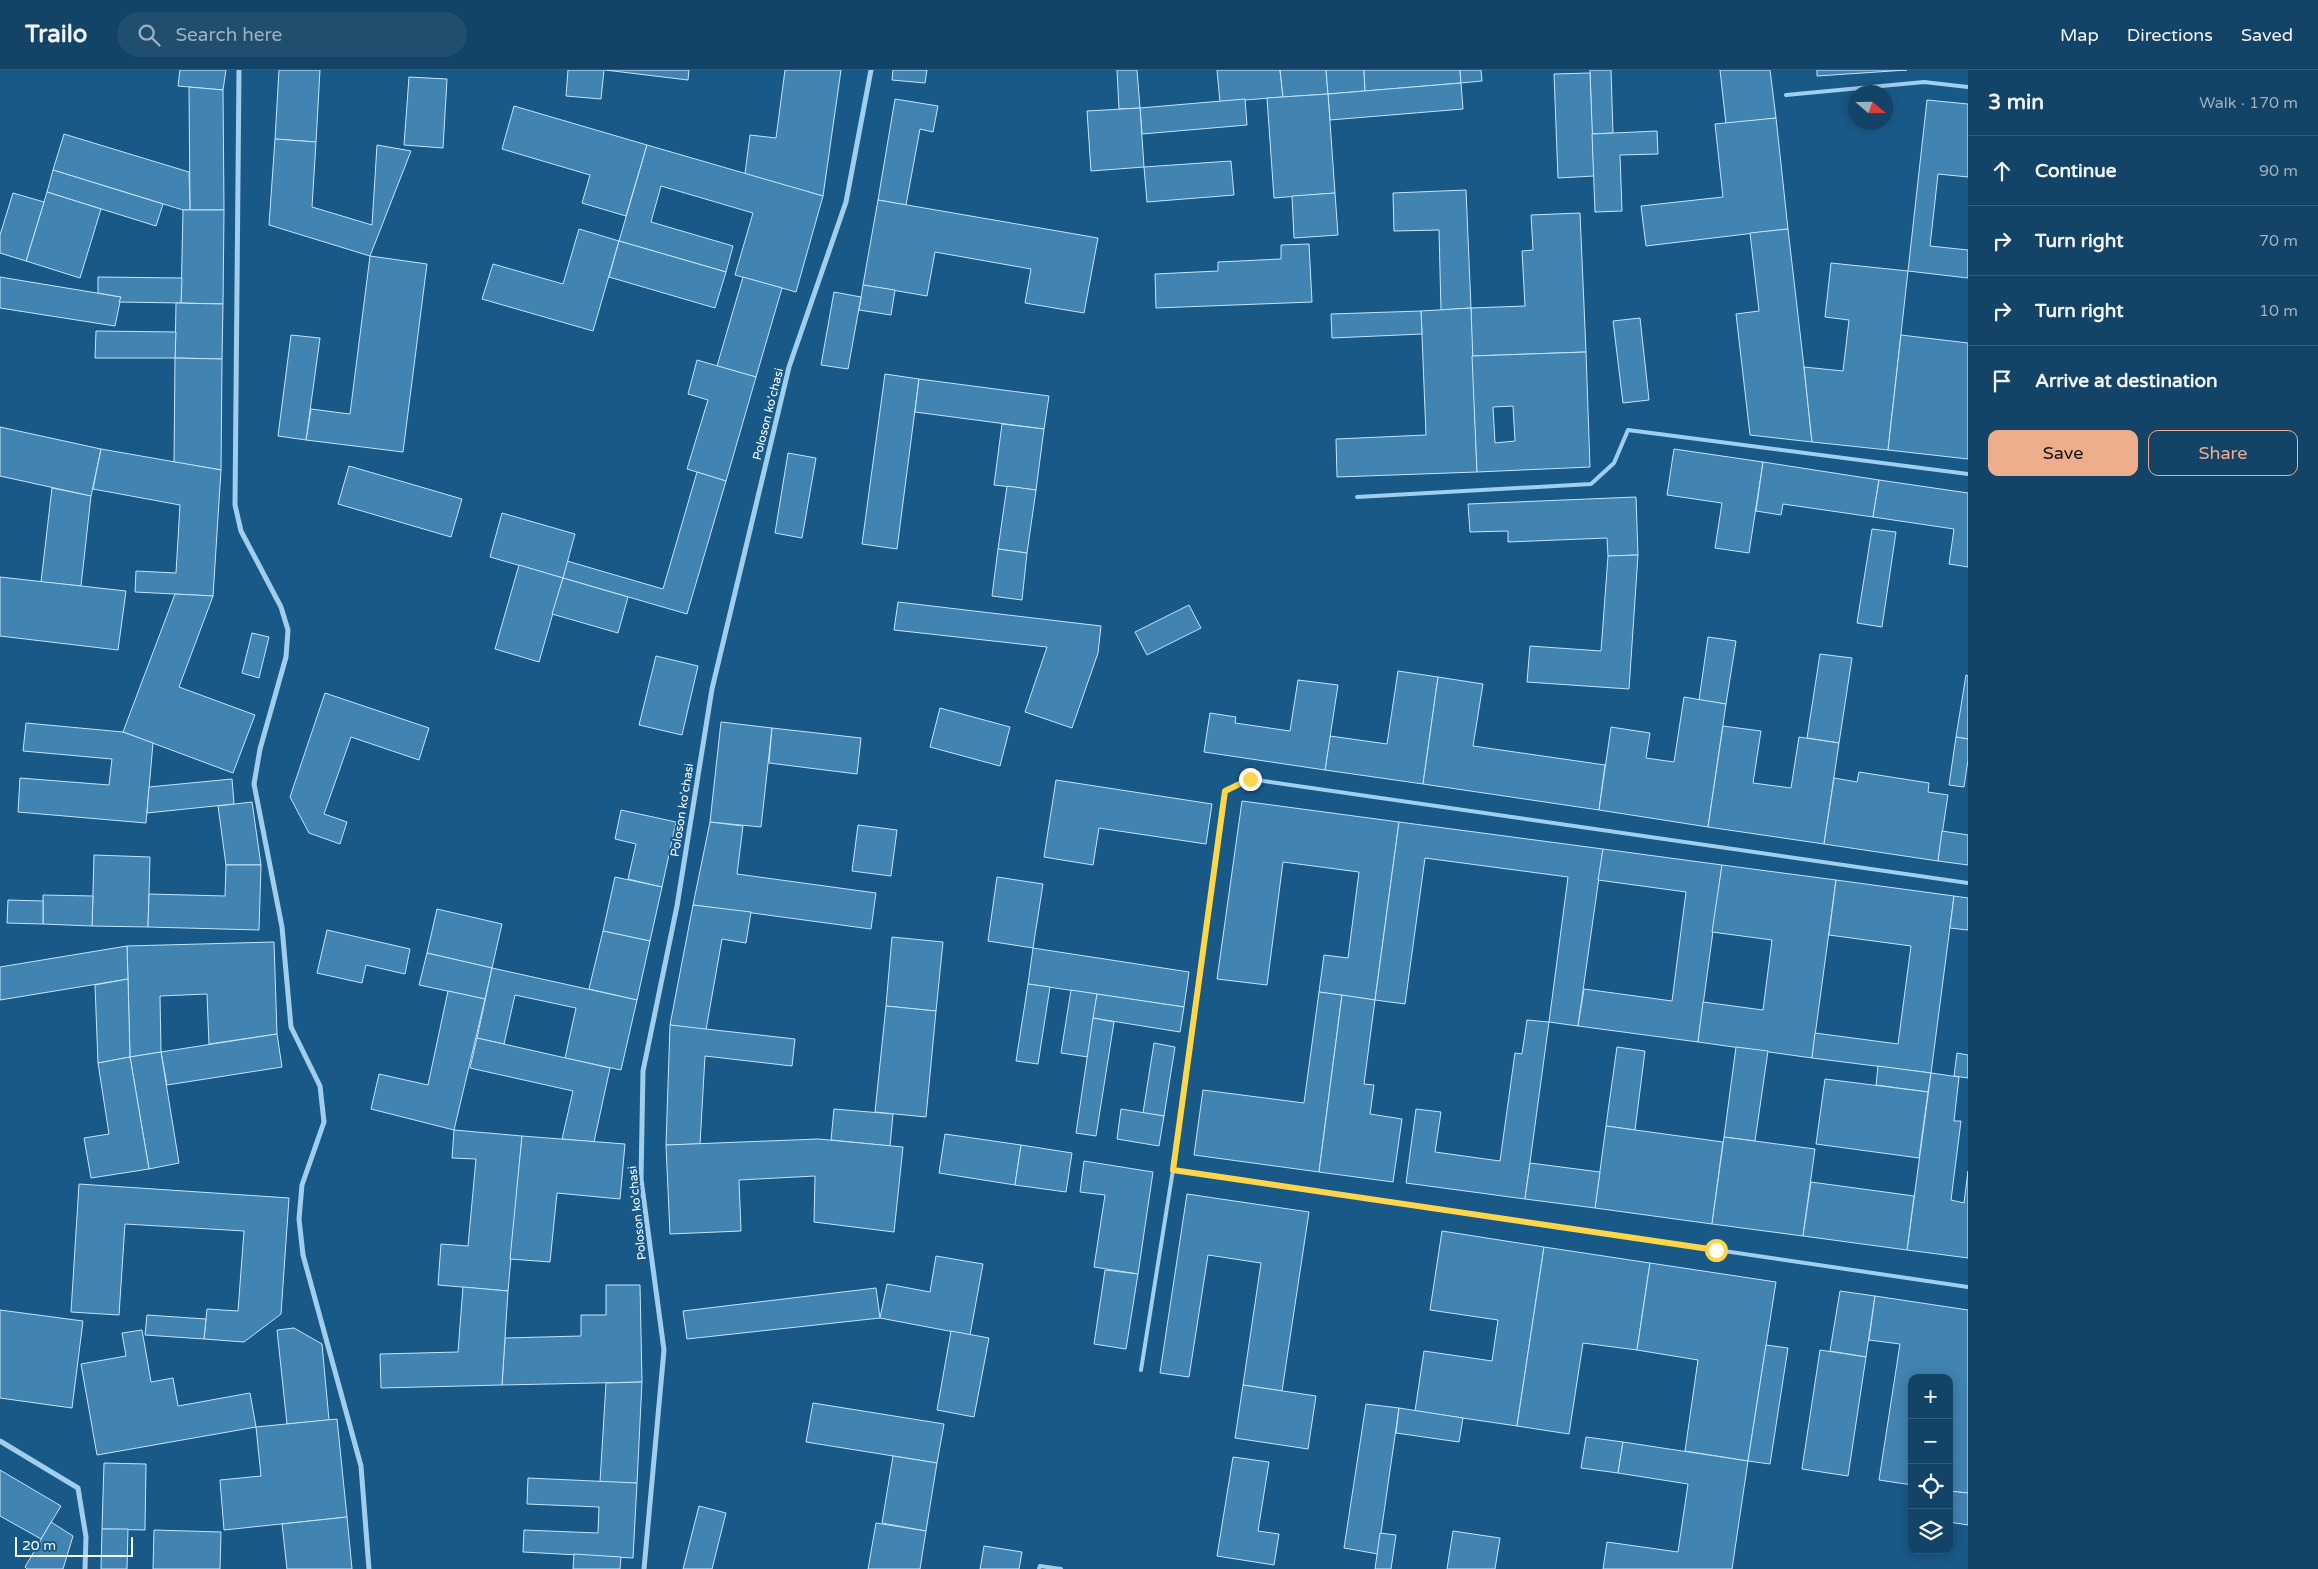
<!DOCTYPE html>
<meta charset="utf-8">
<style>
body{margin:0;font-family:"Varela Round",sans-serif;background:#204e6f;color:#f1f3f6}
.controls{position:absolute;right:15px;bottom:15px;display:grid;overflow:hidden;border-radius:10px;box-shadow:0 2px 12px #0003}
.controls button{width:45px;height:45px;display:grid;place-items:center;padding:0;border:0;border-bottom:1px solid #325c7a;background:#134366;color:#f1f3f6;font:25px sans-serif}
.compass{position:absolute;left:1848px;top:15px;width:45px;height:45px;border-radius:50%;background:#134366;box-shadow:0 2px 12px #0003;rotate:110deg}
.scale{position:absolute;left:15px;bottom:12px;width:118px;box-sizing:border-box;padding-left:5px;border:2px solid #fff;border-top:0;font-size:14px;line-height:18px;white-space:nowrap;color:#fff;-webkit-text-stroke:4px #195988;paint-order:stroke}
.stop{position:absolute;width:15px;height:15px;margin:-11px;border:4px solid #ffd54a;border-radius:50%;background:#fff}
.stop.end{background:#ffd54a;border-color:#fff;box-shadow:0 1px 5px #0008}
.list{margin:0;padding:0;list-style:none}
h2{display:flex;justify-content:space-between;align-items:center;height:65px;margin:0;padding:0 20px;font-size:21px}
h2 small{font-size:16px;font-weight:400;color:#9db0bf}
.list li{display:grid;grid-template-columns:32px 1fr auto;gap:15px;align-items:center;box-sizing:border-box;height:70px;padding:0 20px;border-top:1px solid #325c7a}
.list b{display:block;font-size:19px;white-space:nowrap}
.list em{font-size:16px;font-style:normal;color:#9db0bf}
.actions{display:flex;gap:10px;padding:15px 20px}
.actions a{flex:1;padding:11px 0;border:1px solid #eead8d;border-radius:10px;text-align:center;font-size:18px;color:#eead8d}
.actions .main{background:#eead8d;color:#111}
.icon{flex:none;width:28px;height:28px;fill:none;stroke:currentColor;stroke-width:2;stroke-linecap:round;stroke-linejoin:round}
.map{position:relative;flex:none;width:1968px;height:1499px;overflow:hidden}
header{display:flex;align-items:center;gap:30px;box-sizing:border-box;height:70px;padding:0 25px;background:#134366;border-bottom:1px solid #325c7a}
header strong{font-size:24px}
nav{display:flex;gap:28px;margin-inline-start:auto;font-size:18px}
.search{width:350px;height:45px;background:#204e6f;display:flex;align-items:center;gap:12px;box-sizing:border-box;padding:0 18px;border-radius:28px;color:#9db0bf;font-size:19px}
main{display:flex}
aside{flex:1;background:#134366}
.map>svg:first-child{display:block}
</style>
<header>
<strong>Trailo</strong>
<div class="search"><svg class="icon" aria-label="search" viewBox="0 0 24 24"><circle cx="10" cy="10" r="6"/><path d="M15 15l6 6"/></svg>Search here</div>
<nav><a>Map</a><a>Directions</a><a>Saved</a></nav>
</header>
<main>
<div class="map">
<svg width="1968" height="1499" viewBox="0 0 1968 1499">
<rect width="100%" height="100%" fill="#195988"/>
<g fill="#4183b1" stroke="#c6e5f9" fill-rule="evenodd">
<path d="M180,0h46l-3,20 -45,-4z"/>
<path d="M279,0h41l-4,72 -41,-3z"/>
<path d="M568,0h36l-3,29 -35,-3z"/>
<path d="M605,0h84l-1,10z"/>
<path d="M785,0h56l-18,126 -78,-22 5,-39 26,3z"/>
<path d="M893,0h34l-2,13 -33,-3z"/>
<path d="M1117,0h20l3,38 -21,1z"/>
<path d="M1217,0h63l3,27 -63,5z"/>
<path d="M1280,0h46l2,24 -45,3z"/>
<path d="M1326,0h38l1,21 -37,3z"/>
<path d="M1364,0h96l1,13 -96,8z"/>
<path d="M1460,0h21l1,11 -21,2z"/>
<path d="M1590,0h21l2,63 -21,1z"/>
<path d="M1720,0h50l6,48 -50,6z"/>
<path d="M1817,0h90l-90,6z"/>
<path d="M1590,3l4,103 -36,2 -4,-104z"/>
<path d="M409,7l38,2 -4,69 -39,-3z"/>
<path d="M1461,13l2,26 -133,11 -2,-26z"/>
<path d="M189,17l34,3 1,120h-34z"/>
<path d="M1328,24l7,99 -61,5 -7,-100z"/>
<path d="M895,29l43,7 -5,26 -13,-3 -14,76 -28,-5z"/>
<path d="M1245,29l2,26 -105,9 -2,-26z"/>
<path d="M1927,30l41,4v73l-30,-3 -8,72 38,4v28l-60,-7z"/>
<path d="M514,36l133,39 -21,71 -44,-13 8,-28 -88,-26z"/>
<path d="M1140,38l4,59 -53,4 -4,-60z"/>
<path d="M1776,48l12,111 -142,17 -5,-40 82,-9 -8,-73z"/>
<path d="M1657,61l1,23 -38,1 2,56 -27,1 -3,-78z"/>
<path d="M64,64l125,38 1,38h-7l-130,-40z"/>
<path d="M275,69l41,3 -4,65 60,18 5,-80 34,6 -41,105 -101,-31z"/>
<path d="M647,75l176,51 -27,96 -61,-17 18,-62 -92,-27 -10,36 82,24 -7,26 -107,-31z"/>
<path d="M1231,91l3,34 -87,7 -3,-35z"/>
<path d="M53,100l110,34 -7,22 -109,-34z"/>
<path d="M1466,120l5,118 -30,2 -2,-80 -45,1 -1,-38z"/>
<path d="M47,122l54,17 -21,69 -54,-17z"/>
<path d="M13,123l31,9 -18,59 -26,-8v-18z"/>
<path d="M1335,123l3,42 -44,3 -2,-42z"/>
<path d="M878,130l220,38 -14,75 -59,-10 6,-34 -96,-17 -8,44 -64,-11z"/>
<path d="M183,140h41l-1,94 -42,-1z"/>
<path d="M1580,143l6,139 -114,4 -1,-48 54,-2 -3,-55 11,-1 -2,-35z"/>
<path d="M579,159l40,12 -26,90 -111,-32 11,-35 70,20z"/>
<path d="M1788,159l16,138 8,75 -62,-7 -14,-121 23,-3 -9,-78z"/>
<path d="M619,171l107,31 -11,36 -106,-31z"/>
<path d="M1309,174l3,58 -156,6 -1,-34 63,-3v-9l63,-3v-14z"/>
<path d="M370,186l57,8 -24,188 -97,-12 5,-31 39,5z"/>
<path d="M1831,193l77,8 -20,179 -76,-8 -8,-75 39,4 6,-51 -24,-3z"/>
<path d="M0,207l121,20 -6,29 -115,-18z"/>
<path d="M98,207l84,1 -1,25 -62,-1 2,-5 -23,-4z"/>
<path d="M743,207l39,11 -26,89 -39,-11z"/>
<path d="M863,215l32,5 -4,25 -32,-5z"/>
<path d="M834,222l27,5 -13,72 -27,-4z"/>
<path d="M176,233l47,1 -1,55 -47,-1z"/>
<path d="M1471,238l6,164 -140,5 -1,-38 90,-4 -5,-124z"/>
<path d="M1421,241l1,23 -90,4 -1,-24z"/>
<path d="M1640,248l9,82 -26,3 -10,-82z"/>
<path d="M96,261l80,1 -1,26h-80z"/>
<path d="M291,265l29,3 -14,102 -28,-4z"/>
<path d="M1901,265l67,8v116l-80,-9z"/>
<path d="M1586,282l4,115 -113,5 -5,-116zM1513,336l2,35 -20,2 -2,-36z"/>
<path d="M175,288l47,1 -1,111 -47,-8z"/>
<path d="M697,290l59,17 -30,104 -39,-12 21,-69 -20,-6z"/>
<path d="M885,304l34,5 -22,170 -35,-5z"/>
<path d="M919,309l130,17 -5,33 -129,-17z"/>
<path d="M1002,354l42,5 -8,61 -42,-5z"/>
<path d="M0,357l101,22 -10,47 -91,-20z"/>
<path d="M101,379l120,21 -8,126 -78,-4 1,-21 40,2 4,-68 -87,-16z"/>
<path d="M1674,379l89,13 -14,91 -34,-5 7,-45 -55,-8z"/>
<path d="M788,383l28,5 -14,80 -27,-5z"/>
<path d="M1763,392l116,18 -6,37 -90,-13 -2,11 -25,-4z"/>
<path d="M349,396l113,33 -11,38 -113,-33z"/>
<path d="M697,402l29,9 -39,133 -124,-36 4,-17 96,28z"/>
<path d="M1879,410l89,13v74l-19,-3 5,-35 -81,-12z"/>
<path d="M1007,416l29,4 -9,63 -29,-4z"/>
<path d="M52,418l39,8 -10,90 -40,-4z"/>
<path d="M1636,427l2,58 -30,1 -1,-18 -99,4v-11l-38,1 -2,-28z"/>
<path d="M502,443l73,21 -12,44 -73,-21z"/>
<path d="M1872,459l24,3 -14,95 -25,-4z"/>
<path d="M998,479l29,4 -5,47 -30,-4z"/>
<path d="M1638,485l-9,134 -102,-7 3,-36 71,5 7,-95z"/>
<path d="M519,495l44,13 -24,84 -44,-13z"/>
<path d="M0,507l126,14 -8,59 -118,-14z"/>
<path d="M563,508l65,19 -10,36 -66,-19z"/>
<path d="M175,524l38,2 -34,91 76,28 -22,58 -110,-41z"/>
<path d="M898,532l203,24 -3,27 -26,75 -47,-16 22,-65 -153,-17z"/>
<path d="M1189,535l12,23 -54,27 -12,-23z"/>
<path d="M252,563l17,4 -10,41 -17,-5z"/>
<path d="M1708,567l28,4 -10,63 -27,-4z"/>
<path d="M1820,584l32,4 -13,85 -32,-5z"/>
<path d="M656,586l42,10 -16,69 -43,-10z"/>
<path d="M1398,601l40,6 -15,107 -98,-14 5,-34 57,8z"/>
<path d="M1966,605l2,1v63l-12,-2z"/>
<path d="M1438,607l45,7 -10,62 132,19 -6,45 -176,-26z"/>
<path d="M1298,610l40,5 -13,85 -121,-18 6,-39 26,4 -1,6 55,8z"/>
<path d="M325,623l104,35 -10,32 -68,-23 -27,77 23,8 -7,22 -31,-11 -19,-36z"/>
<path d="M1684,627l42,7 -18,123 -109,-17 12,-83 39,6 -4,25 28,4z"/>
<path d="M940,638l70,19 -10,39 -70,-19z"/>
<path d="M721,652l51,6 -11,99 -51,-5z"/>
<path d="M26,653l97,9 30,11 -7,80 -128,-11 2,-34 89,7 3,-26 -89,-8z"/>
<path d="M1723,656l38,5 -8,52 38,5 8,-51 40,6 -15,101 -116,-17z"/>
<path d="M772,658l89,10 -4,36 -88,-11z"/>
<path d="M1956,667l12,2v21l-4,27 -15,-2z"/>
<path d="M1859,702l70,11 -1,9 20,3 -10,66 -114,-17 10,-66 23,4z"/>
<path d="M232,709l2,25 -87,9 2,-26z"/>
<path d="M1056,710l156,24 -6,40 -107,-16 -6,37 -49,-8z"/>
<path d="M1242,731l157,21 -24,178 -56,-8 5,-37 24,3 11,-86 -76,-10 -16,123 -50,-6z"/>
<path d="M252,732l9,63h-35l-8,-59z"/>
<path d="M621,740l55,12 -14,65 -34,-8 8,-35 -21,-5z"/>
<path d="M710,752l33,4 -6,48 139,19 -5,36 -178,-24z"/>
<path d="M1399,752l204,27 -25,177 -29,-4 19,-145 -143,-19 -20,146 -30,-4z"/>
<path d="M858,755l39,5 -6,46 -39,-5z"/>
<path d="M1942,761l26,4v30l-30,-4z"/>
<path d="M1603,779l119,16 -24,177 -120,-16 6,-37 88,12 14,-109 -88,-12z"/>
<path d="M94,785l56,2 -2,70 -56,-1z"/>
<path d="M226,795h35l-2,65 -111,-3 1,-33 76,2z"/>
<path d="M1722,795l114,15 -24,178 -114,-16 5,-40 60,8 9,-70 -60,-8z"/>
<path d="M615,807l47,10 -12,54 -47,-10z"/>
<path d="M997,807l46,7 -10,64 -45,-7z"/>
<path d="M1836,810l118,16 -23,177 -119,-15 3,-25 83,11 13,-98 -82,-11z"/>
<path d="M43,825l50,1 -1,30 -49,-2z"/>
<path d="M1954,826l14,2v32l-18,-2z"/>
<path d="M8,830l35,1v23l-36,-1z"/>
<path d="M693,835l58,7 -5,31 -24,-4 -16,91 -36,-5z"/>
<path d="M437,839l65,15 -10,44 -65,-15z"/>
<path d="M327,860l83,19 -5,25 -39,-9 -4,18 -45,-10z"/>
<path d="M603,861l47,10 -13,59 -48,-11z"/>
<path d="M892,867l51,5 -7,69 -50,-5z"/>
<path d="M274,872l3,92 -68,10 -2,-50 -47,2 1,56 -31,5 -3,-111z"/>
<path d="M127,876l1,33 -128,21v-33z"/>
<path d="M1033,878l156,24 -5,35 -156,-23z"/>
<path d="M427,883l65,15 -7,31 -66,-14z"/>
<path d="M492,898l145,32 -16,70 -56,-12 11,-50 -61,-13 -11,49 -27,-6z"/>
<path d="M128,909l2,78 -32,6 -3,-78z"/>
<path d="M1028,914l22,3 -12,77 -22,-3z"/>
<path d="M1071,920l26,4 -9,63 -27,-4z"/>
<path d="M448,921l37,8 -31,131 -83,-21 8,-35 49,11z"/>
<path d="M1319,922l23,3 -23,177 -125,-17 9,-65 101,13z"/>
<path d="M1097,924l87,13 -4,25 -87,-14z"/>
<path d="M1342,925l33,5 -11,84 10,1 -4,29 32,5 -9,63 -74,-10z"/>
<path d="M886,936l50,5 -10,106 -51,-5z"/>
<path d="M1093,948l21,4 -18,114 -20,-3z"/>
<path d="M1527,950l22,2 -24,177 -119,-16 10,-74 25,3 -6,40 65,9 15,-108 7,1z"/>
<path d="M670,955l125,14 -3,27 -87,-10 -5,88 -34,1z"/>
<path d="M277,964l5,33 -115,18 -6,-33z"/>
<path d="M477,968l133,30 -16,74 -32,-3 11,-48 -103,-23z"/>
<path d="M1154,973l21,4 -11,69 -21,-3z"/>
<path d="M1617,977l28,4 -10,79 -29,-4z"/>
<path d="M1736,977l32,4 -13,90 -31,-4z"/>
<path d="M161,982l18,111 -30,6 -19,-112z"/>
<path d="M1957,983l11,2v23l-14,-2z"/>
<path d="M130,987l19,112 -58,9 -7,-40 25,-4 -11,-71z"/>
<path d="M1878,996l53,7 -3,19 -52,-7z"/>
<path d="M1931,1003l28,4 -5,44h7l-10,79 13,3 4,-32v87l-61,-8z"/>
<path d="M1825,1009l103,13 -9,66 -103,-14z"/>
<path d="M834,1039l59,5 -3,32 -59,-6z"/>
<path d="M1121,1039l43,7 -5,30 -42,-7z"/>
<path d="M1606,1056l117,16 -11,82 -117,-16z"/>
<path d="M454,1060l68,6 -14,155 -70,-6 3,-41 27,2 8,-87 -24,-1z"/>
<path d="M945,1064l76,11 -6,40 -76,-12z"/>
<path d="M522,1066l103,8 -5,55 -63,-6 -7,69 -40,-3z"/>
<path d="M1724,1067l91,12 -12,87 -91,-12z"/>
<path d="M818,1069l85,8 -9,85 -80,-10 1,-46 -76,4 2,51 -71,3 -4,-89z"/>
<path d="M1021,1075l51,8 -6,39 -51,-7z"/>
<path d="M1084,1091l69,11 -15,102 -44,-7 11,-72 -25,-3z"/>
<path d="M1530,1093l70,9 -5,36 -70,-9z"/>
<path d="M1811,1112l103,14 -7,54 -104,-14z"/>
<path d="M79,1114l210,14 -8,116 -37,28 -40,-3 3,-30 31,2 6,-80 -119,-7 -6,91 -48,-3z"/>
<path d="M1187,1124l122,18 -27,179 -39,-6 18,-122 -53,-8 -19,122 -29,-4z"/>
<path d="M1442,1161l102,16 -27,179 -102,-15 9,-60 68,10 6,-41 -68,-10z"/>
<path d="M1544,1177l106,16 -13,87 -54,-7 -14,91 -52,-8z"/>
<path d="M936,1186l47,8 -13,71 -90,-17 7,-34 43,8z"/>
<path d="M1650,1193l126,19 -28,179 -63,-10 13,-91 -61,-10z"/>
<path d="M1105,1200l33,4 -12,75 -32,-5z"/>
<path d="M606,1215h34l2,97 -140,3 3,-47 76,-2v-21h25z"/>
<path d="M463,1217l45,4 -6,94 -121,3 -1,-34 78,-2z"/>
<path d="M876,1218l4,30 -193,21 -4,-28z"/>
<path d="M1840,1221l35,5 -9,61 -36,-6z"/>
<path d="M1875,1226l93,14v183l-19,-2v-113h-37v107l-33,-5 21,-136 -31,-4z"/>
<path d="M0,1240l83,11 -11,87 -72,-10z"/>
<path d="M147,1245l59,4 -2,20 -59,-4z"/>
<path d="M294,1258l28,16 7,76 -42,4 -10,-94z"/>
<path d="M142,1260l9,52 22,-4 5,28 72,-13 6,34 -159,28 -16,-91 45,-8 -4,-23z"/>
<path d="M951,1261l38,7 -15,79 -37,-7z"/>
<path d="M1766,1275l22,3 -18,116 -22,-3z"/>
<path d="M1820,1280l46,7 -18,119 -46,-7z"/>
<path d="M642,1312l-5,101 -37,-1 6,-99z"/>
<path d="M1243,1315l73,11 -8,53 -73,-11z"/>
<path d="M813,1333l131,21 -7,39 -131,-21z"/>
<path d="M1366,1334l33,4 -21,146 -34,-6z"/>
<path d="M1399,1338l64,10 -4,24 -63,-9z"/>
<path d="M337,1349l10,98 -123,13 -4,-50 41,-4 -5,-49z"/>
<path d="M1586,1367l37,5 -5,31 -37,-5z"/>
<path d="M1623,1372l125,19 -16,108h-129l4,-27 71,10 10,-68 -70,-11z"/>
<path d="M893,1386l44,7 -11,68 -44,-8z"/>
<path d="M1233,1387l36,5 -11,69 21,3 -5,31 -57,-9z"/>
<path d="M104,1393l42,1 -1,66 -43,-1z"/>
<path d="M0,1400l61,36 -20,33 -41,-23z"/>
<path d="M528,1408l109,5 -4,75 -110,-6 1,-22 74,3 1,-26 -72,-3z"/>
<path d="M1949,1421l19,2v32l-19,-3z"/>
<path d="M699,1436l27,7 -14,56h-29z"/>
<path d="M347,1447l5,52h-65l-5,-45z"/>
<path d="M51,1452l22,14 -10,33h-36l-2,-2z"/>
<path d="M876,1453l50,8 -6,38h-52z"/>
<path d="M102,1459h26l-1,40h-26z"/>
<path d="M154,1460l67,2 -1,37h-67z"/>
<path d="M1453,1461l47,7 -5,31h-48z"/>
<path d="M1380,1463l16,2 -5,34h-16z"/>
<path d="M984,1476l38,6 -3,17h-39z"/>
<path d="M574,1484l47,3 -1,12h-47z"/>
</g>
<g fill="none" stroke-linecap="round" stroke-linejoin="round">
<g stroke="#a1ceed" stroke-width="4">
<path d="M1786,25l138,-13 44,5"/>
<path d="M1357,427l234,-13 23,-21 14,-33 340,44"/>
<path d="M1173,1100l795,117"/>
<path d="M1141,1300l32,-200 52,-379 25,-12 718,104"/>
<path d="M1039,1499l1,-3 21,3"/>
</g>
<g stroke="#a1ceed" stroke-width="5">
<path d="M239,0l-4,435 6,26 40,76 7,23 -2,27 -26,92 -6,35 28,143 9,100 29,59 4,36 -22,63 -3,34 4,36 58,211 8,103"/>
<path d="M0,1371l78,47 8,49 -1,32"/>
<path d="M644,1499l20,-219 -23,-171 2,-108 34,-165 35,-217 77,-322 57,-165 25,-132"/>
</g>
</g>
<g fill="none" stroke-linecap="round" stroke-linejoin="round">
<path stroke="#ffd54a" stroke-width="6" d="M1250,709l-25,12 -52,379 543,80"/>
</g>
<g text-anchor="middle" stroke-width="4.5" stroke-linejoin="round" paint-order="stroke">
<g font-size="12" fill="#fff" stroke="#195988">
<text transform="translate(768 344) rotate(-76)" y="4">Poloson ko'chasi</text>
<text transform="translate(682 740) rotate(-81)" y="4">Poloson ko'chasi</text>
<text transform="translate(637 1143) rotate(-96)" y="4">Poloson ko'chasi</text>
</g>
</g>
</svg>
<div class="controls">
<button>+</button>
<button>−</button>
<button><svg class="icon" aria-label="locate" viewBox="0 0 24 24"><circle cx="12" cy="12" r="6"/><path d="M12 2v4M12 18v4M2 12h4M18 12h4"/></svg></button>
<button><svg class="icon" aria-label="layers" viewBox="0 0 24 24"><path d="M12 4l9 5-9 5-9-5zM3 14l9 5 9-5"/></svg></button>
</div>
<svg class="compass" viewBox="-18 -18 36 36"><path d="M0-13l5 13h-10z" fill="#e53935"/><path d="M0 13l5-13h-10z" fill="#9db0bf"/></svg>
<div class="scale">20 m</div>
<div class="stop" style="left:1716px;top:1180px"></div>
<div class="stop end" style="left:1250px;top:709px"></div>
</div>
<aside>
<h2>3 min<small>Walk · 170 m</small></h2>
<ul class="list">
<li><svg class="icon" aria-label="ahead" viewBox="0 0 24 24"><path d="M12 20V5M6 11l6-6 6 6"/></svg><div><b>Continue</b></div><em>90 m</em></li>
<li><svg class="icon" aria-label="right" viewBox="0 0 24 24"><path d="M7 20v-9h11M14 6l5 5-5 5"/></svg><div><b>Turn right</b></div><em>70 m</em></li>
<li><svg class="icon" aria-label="right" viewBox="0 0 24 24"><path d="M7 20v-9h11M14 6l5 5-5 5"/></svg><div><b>Turn right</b></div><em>10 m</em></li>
<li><svg class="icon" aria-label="arrive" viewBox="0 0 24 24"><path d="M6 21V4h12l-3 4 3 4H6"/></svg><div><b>Arrive at destination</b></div></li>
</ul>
<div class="actions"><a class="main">Save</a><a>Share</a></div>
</aside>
</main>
